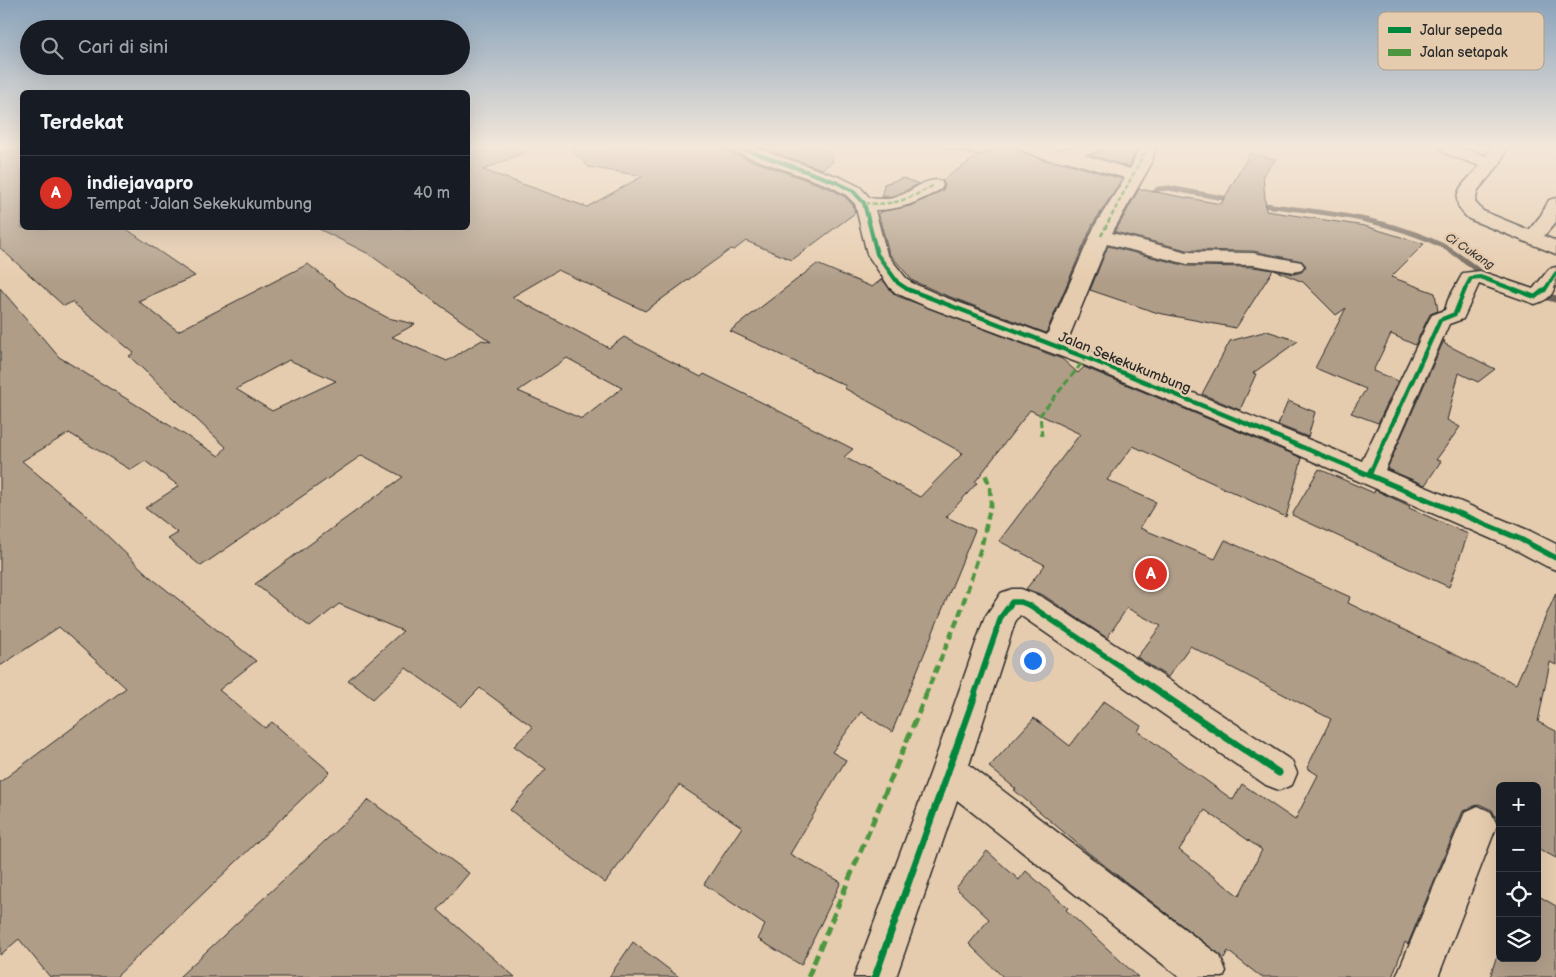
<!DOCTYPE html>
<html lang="id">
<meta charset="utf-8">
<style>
body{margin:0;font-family:"Balsamiq Sans",sans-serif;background:#242831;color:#f1f3f6}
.controls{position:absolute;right:15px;bottom:15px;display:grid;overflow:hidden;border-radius:8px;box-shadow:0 5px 20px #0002}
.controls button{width:45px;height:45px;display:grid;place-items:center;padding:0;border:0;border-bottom:1px solid #363941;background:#171b24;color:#f1f3f6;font:25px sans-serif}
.you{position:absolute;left:1032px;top:660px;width:18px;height:18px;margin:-12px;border:4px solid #fff;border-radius:50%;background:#1a73e8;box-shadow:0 0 0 8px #1a73e833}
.badge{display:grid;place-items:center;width:32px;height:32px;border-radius:50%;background:#d93025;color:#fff;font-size:16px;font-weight:700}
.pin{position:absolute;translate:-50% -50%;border:2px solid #fff;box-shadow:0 1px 5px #0006}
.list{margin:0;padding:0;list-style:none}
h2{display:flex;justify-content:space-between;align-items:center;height:65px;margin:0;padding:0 20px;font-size:21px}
h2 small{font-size:16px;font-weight:400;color:#9ea1a6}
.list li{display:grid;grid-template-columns:32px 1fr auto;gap:15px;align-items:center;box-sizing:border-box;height:75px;padding:0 20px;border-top:1px solid #363941}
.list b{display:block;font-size:19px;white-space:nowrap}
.list p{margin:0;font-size:16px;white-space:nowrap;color:#9ea1a6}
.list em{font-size:16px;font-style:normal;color:#9ea1a6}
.icon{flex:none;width:28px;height:28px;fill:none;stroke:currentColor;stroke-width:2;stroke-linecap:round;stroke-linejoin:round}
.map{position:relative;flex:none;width:1556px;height:977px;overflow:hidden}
.search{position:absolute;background:#171b24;box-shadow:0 5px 20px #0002;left:20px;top:20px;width:450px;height:55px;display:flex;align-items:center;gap:12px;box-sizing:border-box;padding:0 18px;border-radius:28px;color:#9ea1a6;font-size:19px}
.panel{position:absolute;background:#171b24;box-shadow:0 5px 20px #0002;left:20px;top:90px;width:450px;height:140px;border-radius:8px}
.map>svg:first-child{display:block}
</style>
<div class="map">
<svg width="1556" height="977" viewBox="0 0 1556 977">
<rect width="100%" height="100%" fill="#e6ccae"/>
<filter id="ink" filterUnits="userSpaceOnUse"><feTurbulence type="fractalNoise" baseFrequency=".02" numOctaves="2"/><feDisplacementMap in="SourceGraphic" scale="10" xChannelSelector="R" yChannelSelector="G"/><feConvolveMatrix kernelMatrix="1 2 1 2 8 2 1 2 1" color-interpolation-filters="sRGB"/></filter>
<g filter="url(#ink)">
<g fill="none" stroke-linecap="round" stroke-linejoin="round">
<g stroke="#6e6459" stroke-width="5">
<path d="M941,146l47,11"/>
<path d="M1148,199l10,-10 11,-1 65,12"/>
<path d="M1257,204c62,8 127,13 184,41 16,8 30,20 44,31"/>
</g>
<path stroke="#6e6459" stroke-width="7" d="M1541,295l15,4"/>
</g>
<g fill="#af9d88" stroke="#2b2b2b" fill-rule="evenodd">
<path d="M468,146h71l-56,24 104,37 56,-31 -55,-9 -19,-21h155l4,6 101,36 16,9 8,8 2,8 -63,47 -46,-19 -12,9 -3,-1 -86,62 -87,-41 -46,27 97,51 15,-11 77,40 3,-3 67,33 82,42 -9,8 76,40 43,-44 -119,-65 2,-2 -116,-55 87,-67 55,23 10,-8 13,16 167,64 16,14 6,-6 218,91 -16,59 -153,-71 -26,34 49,22 -16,26 75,31 10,-19 125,57 -2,6 168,81 40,-91v72l-6,-3 -12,60 18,9v127l-19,-10v-62h-37v33l-5,-3 -3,-6 -13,-6 -16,7 -55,133 -3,-2 -13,35h-131l-33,-26 -4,7 -138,-107 -72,-61 2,-1 -27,-22 45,-49 36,28 34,-45 37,25 -3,5 95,69 9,-16 53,36 23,-45 -11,-7 24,-49 -141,-73 -22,31 -31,-20 24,-31 -34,-18 -20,30 -64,-43 -17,-6 19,-24 -46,-24 81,-107 -50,-24 -55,72 2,1 -31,34 29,13 -83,202 -31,-20 -29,40 14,8 -56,94 51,28 -40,83 -43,-26 7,-14 -61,-41 38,-57 -63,-42 -74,98 -95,-73 36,-41 -32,-23 19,-19 -53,-39 -19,19 -55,-39 -33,31 -25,-19 55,-49 -64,-27 -29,23 -55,-43 148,-107 -41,-22 -161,111 -33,-27 10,-6 -33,-25 34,-22 -34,-25 -14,9 -62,-37 -47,28 65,55 62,60 107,85 -37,29 46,38 7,-6 58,50 -214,205h-66l-31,-38 -19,16v-173l126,-94 -67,-61 -59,39v-378l59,69 160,99 7,-9 -97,-91 5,-3 -62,-51 -8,4 -64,-58v-94l22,-7v81h103l70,48 -57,25 40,30 130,-67 41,33 39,21 27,6 -23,13 55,24 35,-21 9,2 -122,-88 -52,-26h151zM567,358l55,30 -40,31 -64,-28zM289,360l47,21 -64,30 -36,-22zM1205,810l57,40 -23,46 -60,-46z"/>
<path d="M754,146h63l15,5 1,11 -11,7z"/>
<path d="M995,146h21l4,6 23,8 23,3 56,16 -29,45 -47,109 -101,-38 -32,-14 -24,-28 -10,-37v-4l31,-6 24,-11 9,-5 2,-6 -3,-4 36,-24 12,-4z"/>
<path d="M1104,146h34l-9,21 -39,-12 11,-3z"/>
<path d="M1250,153l26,6 -13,16 3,36 99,15 59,18 -33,33 44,16 3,18 -8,3 -15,31 -24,-11 -18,37 25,10 -20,42 -27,-10 15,-24 -51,-21 31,-60 -10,7 -33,-33 -29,-12 20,4 8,-2 4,-6 -4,-5 -49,-10 -66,-1 -72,-18 24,-43 82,15z"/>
<path d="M903,178l16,6 -23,11 -14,2 2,-13z"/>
<path d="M1108,246l79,20 66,1 20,3 -37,58 -78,-15 -68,-23z"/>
<path d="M1267,331l31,10 -45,32 3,1 -16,36 -38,-16 28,-53z"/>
<path d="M1444,340l1,4 50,25 -17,13 -19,-9 -12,47 13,7 -24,33 5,1 -16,24 -38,-16z"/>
<path d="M1288,401l27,11 -7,25 -30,-12z"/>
<path d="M1319,469l55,24 1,-3 35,16 -1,2 59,26 -19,53 -157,-72z"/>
<path d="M369,800l100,73 -31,37 77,67h-336z"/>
<path d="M987,851l32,29 7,-9 42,37 -2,2 72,67h-135l-34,-33 20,-25 -33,-31z"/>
<path d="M1537,895l19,11v71h-66l6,-19h41z"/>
<path d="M633,942l46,35h-70z"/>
</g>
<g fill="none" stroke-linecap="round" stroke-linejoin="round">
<defs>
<g id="minor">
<path d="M726,146h24l92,32 18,9 10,11c9,1 19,2 27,-1 15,-5 28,-20 44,-16l2,4 -2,4c-22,13 -40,21 -66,21l12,44 19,24 6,5 32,14 103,38 48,-110 30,-47 -59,-17c-14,3 -32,-7 -45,-11l-3,-4h25l16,5 18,-5h25l-2,4 -16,5 46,14 10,-23h16l-6,20 -38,67 75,19 66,1 48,9 3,4 -3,4 -7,2 -41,-7 -66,-1 -80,-20 -40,98 295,119 67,-141 3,-5 13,-5 3,-10 15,-27 17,-2 53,18 16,-20 7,-2c0,20 0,31 -21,37l-56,-20 -16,35 -14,5 -64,146 145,61 26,13v26l-10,-4 -36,-19 -232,-101 -194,-81 -156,-58 -32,-14 -6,-5 -23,-34 -12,-50 -9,-9 -16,-9 -101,-36z"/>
<path d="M973,146h20c-5,7 -12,9 -20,7l-3,-4z"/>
<path d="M1444,146h13l29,10 6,-10h16l-8,18 -22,26 -3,12 8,9 46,19 12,-15 8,-15 7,-2v24l-12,14 12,5v13l-87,-35c-25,-21 -6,-35 11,-53l-36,-13 -3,-4z"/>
<path d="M1012,589h9l21,8 250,164 5,12 -5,12 -13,5 -13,-5 -246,-170 -5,7 -46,143 251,191 6,15 -3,6h-44l-222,-177 -61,177h-42l77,-206 54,-154 16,-24z"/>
<path d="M1478,806l13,6 6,13 -59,152h-42l69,-165z"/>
</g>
</defs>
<use href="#minor" stroke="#2b2b2b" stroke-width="3"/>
<use href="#minor" fill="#e6ccae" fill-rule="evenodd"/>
<g stroke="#4d9640" stroke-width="2.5" stroke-dasharray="5 2.5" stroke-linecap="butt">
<path d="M864,203c30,3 44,-3 70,-18"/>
<path d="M1101,236l47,-90"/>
</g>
<path stroke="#4d9640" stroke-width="3" stroke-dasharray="7 3" stroke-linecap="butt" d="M1042,436l-2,-21 46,-57"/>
<path stroke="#4d9640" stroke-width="4.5" stroke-dasharray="8 4.5" stroke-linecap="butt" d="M925,696l34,-80 22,-68 10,-44 -1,-17 -6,-16"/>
<path stroke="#4d9640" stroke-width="5" stroke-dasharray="10 5" stroke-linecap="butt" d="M808,977l118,-282"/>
<defs>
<g id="cycleway-far3">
<path d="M735,146l101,36 17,9 11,12 13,51 21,29 12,8"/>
<path d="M1464,291l7,-13 9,-1 38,14"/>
<path d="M1544,291l12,-18"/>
</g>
<g id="cycleway-far2">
<path d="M907,289l185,71 268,111"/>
<path d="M1514,289l21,8 10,-8"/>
<path d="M1371,471l69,-151 15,-6 10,-25"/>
</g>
<g id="cycleway-far1">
<path d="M1357,470l163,69 36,19"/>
<path d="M1369,475l2,-5"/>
<path d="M974,696l27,-79 11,-15h9l10,4 134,90"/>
</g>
<g id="cycleway">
<path d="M1163,695l116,78"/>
<path d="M875,977l100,-282"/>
</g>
</defs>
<use href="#cycleway-far3" stroke="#e6ccae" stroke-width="6"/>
<use href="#cycleway-far2" stroke="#e6ccae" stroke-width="7"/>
<use href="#cycleway-far1" stroke="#e6ccae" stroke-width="9"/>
<use href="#cycleway" stroke="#e6ccae" stroke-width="10"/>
<use href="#cycleway-far3" stroke="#00873e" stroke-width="4"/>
<use href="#cycleway-far2" stroke="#00873e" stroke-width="4.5"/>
<use href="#cycleway-far1" stroke="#00873e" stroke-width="5.5"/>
<use href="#cycleway" stroke="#00873e" stroke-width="7"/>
</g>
</g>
<linearGradient id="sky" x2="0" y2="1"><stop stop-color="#89a3bb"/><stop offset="0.52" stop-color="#f4e8db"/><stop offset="1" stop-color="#f4e8db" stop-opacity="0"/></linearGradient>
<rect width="1556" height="282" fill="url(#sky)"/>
<g text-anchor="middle" stroke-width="5" stroke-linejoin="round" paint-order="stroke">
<g font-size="12" font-style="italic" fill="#413e3a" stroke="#e6ccae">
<text transform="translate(1470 251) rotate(33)" y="4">Ci Cukang</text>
</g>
<g font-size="14" fill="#2b2b2b" stroke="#e6ccae">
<text transform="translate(1125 362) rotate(22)" y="5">Jalan Sekekukumbung</text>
</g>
</g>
<rect x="1378" y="12" width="166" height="58" rx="8" fill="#e6ccae" stroke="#ae9c87" stroke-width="1"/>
<rect x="1388" y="27" width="23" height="6" fill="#00873e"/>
<rect x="1388" y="49" width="23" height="7" fill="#4d9640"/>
<g font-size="14" fill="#2b2b2b">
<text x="1420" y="35">Jalur sepeda</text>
<text x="1420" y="57">Jalan setapak</text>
</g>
</svg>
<div class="controls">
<button>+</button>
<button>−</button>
<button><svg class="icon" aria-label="locate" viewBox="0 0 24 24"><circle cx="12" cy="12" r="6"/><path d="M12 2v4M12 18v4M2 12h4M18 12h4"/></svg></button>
<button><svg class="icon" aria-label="layers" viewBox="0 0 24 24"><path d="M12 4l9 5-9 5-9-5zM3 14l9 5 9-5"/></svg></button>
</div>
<div class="you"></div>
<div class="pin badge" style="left:1151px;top:574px">A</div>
<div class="search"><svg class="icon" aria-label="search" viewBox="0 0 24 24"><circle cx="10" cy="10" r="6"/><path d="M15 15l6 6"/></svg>Cari di sini</div>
<section class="panel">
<h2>Terdekat<small></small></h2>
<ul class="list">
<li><span class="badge">A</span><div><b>indiejavapro</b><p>Tempat · Jalan Sekekukumbung</p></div><em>40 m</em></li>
</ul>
</section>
</div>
